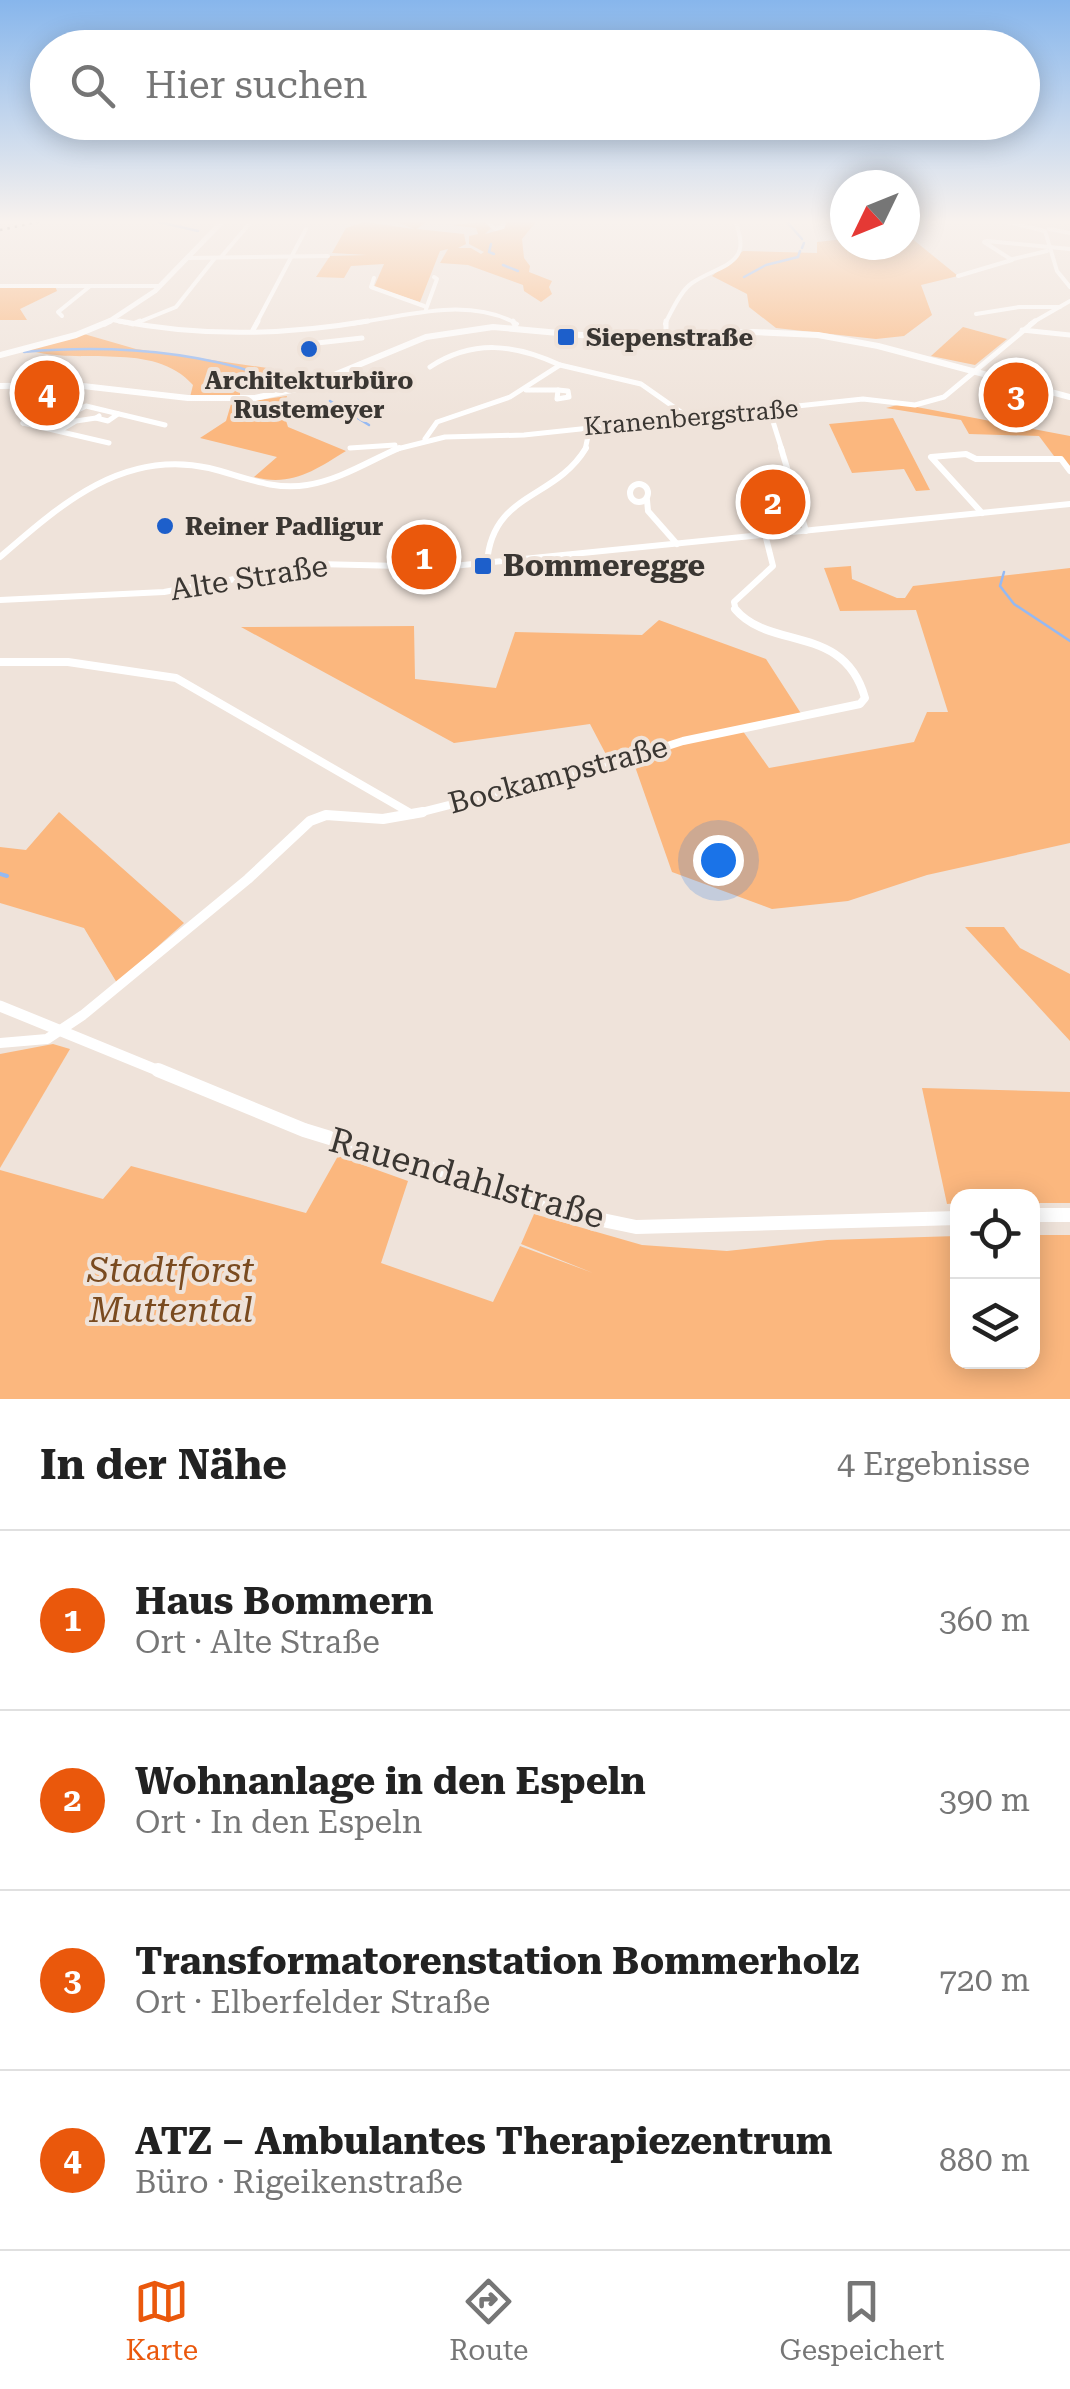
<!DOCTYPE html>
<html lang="de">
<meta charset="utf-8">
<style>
body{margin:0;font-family:"Roboto Serif",serif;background:#f6f6f6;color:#222}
.controls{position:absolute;right:30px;bottom:30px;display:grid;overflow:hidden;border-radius:20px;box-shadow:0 5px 25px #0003}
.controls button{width:90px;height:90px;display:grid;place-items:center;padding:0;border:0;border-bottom:2px solid #e0e0e0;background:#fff;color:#222;font:50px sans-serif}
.compass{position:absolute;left:830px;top:170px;width:90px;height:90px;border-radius:50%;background:#fff;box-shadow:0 5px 25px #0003;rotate:227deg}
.you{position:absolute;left:718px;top:860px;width:35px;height:35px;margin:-25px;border:8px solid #fff;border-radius:50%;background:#1a73e8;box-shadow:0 0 0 15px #1a73e833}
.badge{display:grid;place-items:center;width:65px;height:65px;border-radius:50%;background:#ea580c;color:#fff;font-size:32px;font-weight:700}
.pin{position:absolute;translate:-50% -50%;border:5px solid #fff;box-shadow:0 2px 10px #0006}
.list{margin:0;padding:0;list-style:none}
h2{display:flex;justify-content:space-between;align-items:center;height:130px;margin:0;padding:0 40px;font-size:42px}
h2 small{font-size:32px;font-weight:400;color:#767676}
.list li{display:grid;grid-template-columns:65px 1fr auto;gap:30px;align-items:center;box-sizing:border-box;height:180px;padding:0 40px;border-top:2px solid #e0e0e0}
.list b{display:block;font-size:38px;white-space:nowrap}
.list p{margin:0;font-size:32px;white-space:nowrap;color:#767676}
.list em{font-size:32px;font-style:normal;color:#767676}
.icon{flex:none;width:55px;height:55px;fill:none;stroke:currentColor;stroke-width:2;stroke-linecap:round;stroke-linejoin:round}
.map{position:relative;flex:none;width:1070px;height:1399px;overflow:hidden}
.search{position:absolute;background:#fff;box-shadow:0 5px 25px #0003;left:30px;right:30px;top:30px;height:110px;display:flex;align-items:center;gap:25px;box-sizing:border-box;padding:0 35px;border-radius:55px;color:#767676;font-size:38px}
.sheet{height:850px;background:#fff}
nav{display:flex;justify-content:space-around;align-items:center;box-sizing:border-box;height:140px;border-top:2px solid #e0e0e0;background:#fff;font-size:28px;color:#767676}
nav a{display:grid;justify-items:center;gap:5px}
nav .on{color:#ea580c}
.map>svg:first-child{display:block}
</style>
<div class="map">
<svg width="1070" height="1399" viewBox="0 0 1070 1399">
<rect width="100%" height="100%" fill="#efe3da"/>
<g fill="#fbb77e">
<path d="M364,222l50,7 -17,-7h29l-9,7 47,5 2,10 -8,4h13l10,6 3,-2 -15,-8v-8l9,-2 -2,-6 -24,-3 33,-3 6,6 -6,6 18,-5 3,-7h30l-14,17 2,19 6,8 -1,6 23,9 -3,6 3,7 -11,8 -17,-11 -1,-6 -55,-20 -28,-2 8,-14 -8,2 -20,51 -46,-15 10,-23 -33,2 -7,12 -28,-1 14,-21 37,-1 -35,-2 14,-25z"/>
<path d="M905,233l53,43 -37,9 11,30 -28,21 -28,3 -100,-11 -27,-21 -2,-13 -35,-18 31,-25 74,2v-11l28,-3v6h60z"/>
<path d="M55,286l2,5 -37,18 7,11h-27v-33z"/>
<path d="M963,327l44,12 -32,26 -44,-9z"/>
<path d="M84,334l52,15 138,20 -15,11 -19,5v12h-50l3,-12c-40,-45 -113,-19 -165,-35z"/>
<path d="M287,396l-4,15 5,16 58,24c-31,19 -54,36 -92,26l23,-20 -77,-19 26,-17 5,-17z"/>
<path d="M901,404l169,32v30l-16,-10 -15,-20 -70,-2 -8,-14 -75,-12z"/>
<path d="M893,418l37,72 -14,1 -12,-22 -52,4 -23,-49z"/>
<path d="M851,566l1,13 45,19h8l8,-12 157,-18v275l-143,32 -79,26 -76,8 -100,-37 -40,-114 -21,6 -21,-40 -136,19 -213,-116 173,-1 1,53 81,9 19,-56 127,3 17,-15 107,39 36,56 -62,12 29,41 145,-26 13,-30h21l-32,-102 -76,1 -16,-43z"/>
<path d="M59,812l125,111 -67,60 -33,-55 -84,-25v-56l26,3z"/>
<path d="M965,927h39l16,21 50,26v67z"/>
<path d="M53,1044l17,5 -70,119v-114z"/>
<path d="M922,1088l148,4v111h-37l-1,-7h-74l-1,7 -10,1z"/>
<path d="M338,1156l70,25 -27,82 112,39 27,-56 73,27 -72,-29 13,-30 108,31 85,6 100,-11 130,-4 1,126h74l1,-127h37v164h-1070v-229l103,29 28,-33 175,47z"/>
</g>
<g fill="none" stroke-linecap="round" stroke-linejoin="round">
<g stroke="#95b9f2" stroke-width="2.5">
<path d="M159,222l39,9"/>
<path d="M787,222l15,17"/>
<path d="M491,244l-2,8 5,2"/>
<path d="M802,248l2,-5"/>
<path d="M503,265l15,6"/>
<path d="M744,277l22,-12 32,-8 2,-6"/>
<path d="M24,352c82,-7 167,-2 245,25"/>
<path d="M330,401l39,24"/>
<path d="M1004,572l-4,14 14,18 56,37"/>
</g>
<path stroke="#95b9f2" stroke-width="4" d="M0,874l7,2"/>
</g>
<path fill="#dd975b" stroke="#80766d" stroke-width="2.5" d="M763,484l16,1 4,23 8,4 2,7 -21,1 -5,-4 8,-9 -10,-1z"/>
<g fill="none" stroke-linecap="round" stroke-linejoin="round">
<g stroke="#fff" stroke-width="4">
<path d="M487,222l8,7 8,-2 1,-5"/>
<path d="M1008,222l37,9"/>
<path d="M1049,229l21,4"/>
<path d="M1045,231l12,40 13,16"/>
<path d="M221,257l30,-35"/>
<path d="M187,258l141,-2"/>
<path d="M1013,259l34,-8"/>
<path d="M958,276l54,-16 -28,-18 3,-1 83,8"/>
<path d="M374,278l-3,9 53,19"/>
<path d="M0,286h160"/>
<path d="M426,309l11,-30 -3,-2"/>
<path d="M976,314l43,-7h41"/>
<path d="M62,316l-4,-4 31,-25"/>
<path d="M113,320l19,4"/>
<path d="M134,324l42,-17 39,-49"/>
<path d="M256,324l50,-95"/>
<path d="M352,324c51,-8 117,-28 165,0"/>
<path d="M665,324c6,-12 16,-34 27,-41 29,-19 62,-18 43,-61"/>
<path d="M1030,324l40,-23"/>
</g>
<g stroke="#fff" stroke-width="5">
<path d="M119,321c82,16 167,14 249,0"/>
<path d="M513,321l3,7"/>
<path d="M666,321v11"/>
<path d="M133,324l7,-3"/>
<path d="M253,330l5,-9"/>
<path d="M1022,330l48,5"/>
<path d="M317,343l45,-5"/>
<path d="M430,367c43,-28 85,-23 130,-2"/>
<path d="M526,390h32"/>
<path d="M558,390l10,1 1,6 -12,2z"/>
<path d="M57,402l22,6"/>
<path d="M40,409l30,5 16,-8 79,19"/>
<path d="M769,409l13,41"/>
<path d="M99,416l-3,2 12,3 10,-7"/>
<path d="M23,423l86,20"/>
<path d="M23,423l47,-38"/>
<path d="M59,431l17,-10 20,-3"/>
<path d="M425,439l12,-17 73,-25 50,-32 81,19 47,33"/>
<path d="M350,448l45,-3"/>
<path d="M393,450l52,-13 79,-2 339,-36 52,6 29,-8 91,-76"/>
<path d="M585,450l5,-23"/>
</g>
<g stroke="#fff" stroke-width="6">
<path d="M781,448l25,83"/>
<circle cx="639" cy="493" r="9"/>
<path d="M647,500l1,11 29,33"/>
<path d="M982,513l-51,-56 35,-3 10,5h85l9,12"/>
<path d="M0,557c61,-53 123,-108 209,-89 33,8 64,23 98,17 33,-5 62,-24 92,-37"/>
<path d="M487,563c5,-71 68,-63 99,-115"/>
<path d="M0,600l164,-8 153,-28 126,3 627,-63"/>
<path d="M736,611l-2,-9 39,-36 -8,-32"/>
</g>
<g stroke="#fff" stroke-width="8">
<path d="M0,662h68l108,16 236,136"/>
<path d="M410,815l201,-51 72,-23 177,-37 5,-6c-21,-75 -95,-47 -130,-89"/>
</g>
<path stroke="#fff" stroke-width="10" d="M0,1043l47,-4 36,-24 165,-136 62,-58 16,-6 57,4 40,-7"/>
<path stroke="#fff" stroke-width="11" d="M0,1006l164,67"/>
<g stroke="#fff" stroke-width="14">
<path d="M158,1070l146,60 284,87 48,10 322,-9"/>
<path d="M1032,1215h38"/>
</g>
<path stroke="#fff" stroke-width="5" d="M105,324l50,-33 67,-69"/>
<g stroke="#fff" stroke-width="6">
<path d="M0,355l76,-20 34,-14"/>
<path d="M0,386l74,-1 114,13h67l50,-11 121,-50 67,-10 99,9 162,-4 64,3 60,11 192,51"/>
</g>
<path stroke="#58534e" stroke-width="2.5" stroke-dasharray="2.5 5" stroke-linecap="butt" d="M0,230l38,-8"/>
</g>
<linearGradient id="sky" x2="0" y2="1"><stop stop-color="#87b6ec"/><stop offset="0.53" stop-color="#f8f2ee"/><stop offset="1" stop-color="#f8f2ee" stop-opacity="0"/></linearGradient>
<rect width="1070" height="418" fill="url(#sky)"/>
<g fill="#1d5fcb" stroke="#efe3da" stroke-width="4">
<rect x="556" y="327" width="20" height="20" rx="5"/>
<circle cx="309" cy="349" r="10"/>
<circle cx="165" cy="526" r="10"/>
<rect x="473" y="556" width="20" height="20" rx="5"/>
</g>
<g text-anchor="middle" stroke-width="8" stroke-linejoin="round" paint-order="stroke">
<g font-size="25" font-weight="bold" fill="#3a3632" stroke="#efe3da" text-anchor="start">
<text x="586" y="346">Siepenstraße</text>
<text x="309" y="389" text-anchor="middle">Architekturbüro<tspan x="309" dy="29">Rustemeyer</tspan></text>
<text x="185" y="535">Reiner Padligur</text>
</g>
<g font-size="25" fill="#3a3632" stroke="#efe3da">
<text transform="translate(691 417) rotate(-5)" y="9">Kranenbergstraße</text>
</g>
<g font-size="30" font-weight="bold" fill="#3a3632" stroke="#efe3da" text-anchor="start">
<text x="503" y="576">Bommeregge</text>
</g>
<g font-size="30" fill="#3a3632" stroke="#efe3da">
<text transform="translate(249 578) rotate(-9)" y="10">Alte Straße</text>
<text transform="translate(558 775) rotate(-15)" y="10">Bockampstraße</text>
</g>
<g font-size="35" fill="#3a3632" stroke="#efe3da">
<text transform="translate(467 1178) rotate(16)" y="12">Rauendahlstraße</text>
</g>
<g font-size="35" font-style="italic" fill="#7a4b20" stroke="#efe3da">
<text x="171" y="1282">Stadtforst<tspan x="171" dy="40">Muttental</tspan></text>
</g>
</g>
</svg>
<div class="controls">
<button><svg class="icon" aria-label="locate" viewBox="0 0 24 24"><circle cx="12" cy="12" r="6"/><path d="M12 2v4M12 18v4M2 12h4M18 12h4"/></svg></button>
<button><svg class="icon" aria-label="layers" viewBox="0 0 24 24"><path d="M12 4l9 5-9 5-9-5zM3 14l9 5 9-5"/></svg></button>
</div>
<svg class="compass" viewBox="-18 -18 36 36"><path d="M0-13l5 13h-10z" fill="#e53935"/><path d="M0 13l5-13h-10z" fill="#767676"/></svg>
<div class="you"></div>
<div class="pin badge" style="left:424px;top:557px">1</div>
<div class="pin badge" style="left:773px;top:502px">2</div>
<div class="pin badge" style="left:1016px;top:395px">3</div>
<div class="pin badge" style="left:47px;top:393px">4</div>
<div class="search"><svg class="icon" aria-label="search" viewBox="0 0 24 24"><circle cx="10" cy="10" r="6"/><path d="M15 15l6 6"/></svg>Hier suchen</div>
</div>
<section class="sheet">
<h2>In der Nähe<small>4 Ergebnisse</small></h2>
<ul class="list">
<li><span class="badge">1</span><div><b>Haus Bommern</b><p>Ort · Alte Straße</p></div><em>360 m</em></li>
<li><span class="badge">2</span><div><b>Wohnanlage in den Espeln</b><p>Ort · In den Espeln</p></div><em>390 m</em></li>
<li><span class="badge">3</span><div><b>Transformatorenstation Bommerholz</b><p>Ort · Elberfelder Straße</p></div><em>720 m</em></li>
<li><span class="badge">4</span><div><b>ATZ – Ambulantes Therapiezentrum</b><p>Büro · Rigeikenstraße</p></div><em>880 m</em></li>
</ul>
</section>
<nav>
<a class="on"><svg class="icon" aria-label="map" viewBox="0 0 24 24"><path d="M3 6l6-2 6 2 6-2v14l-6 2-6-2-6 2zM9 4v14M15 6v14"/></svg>Karte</a>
<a><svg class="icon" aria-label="directions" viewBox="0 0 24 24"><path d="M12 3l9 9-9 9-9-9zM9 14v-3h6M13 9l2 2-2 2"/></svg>Route</a>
<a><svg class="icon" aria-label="saved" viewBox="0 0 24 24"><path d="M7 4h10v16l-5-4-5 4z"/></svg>Gespeichert</a>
</nav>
